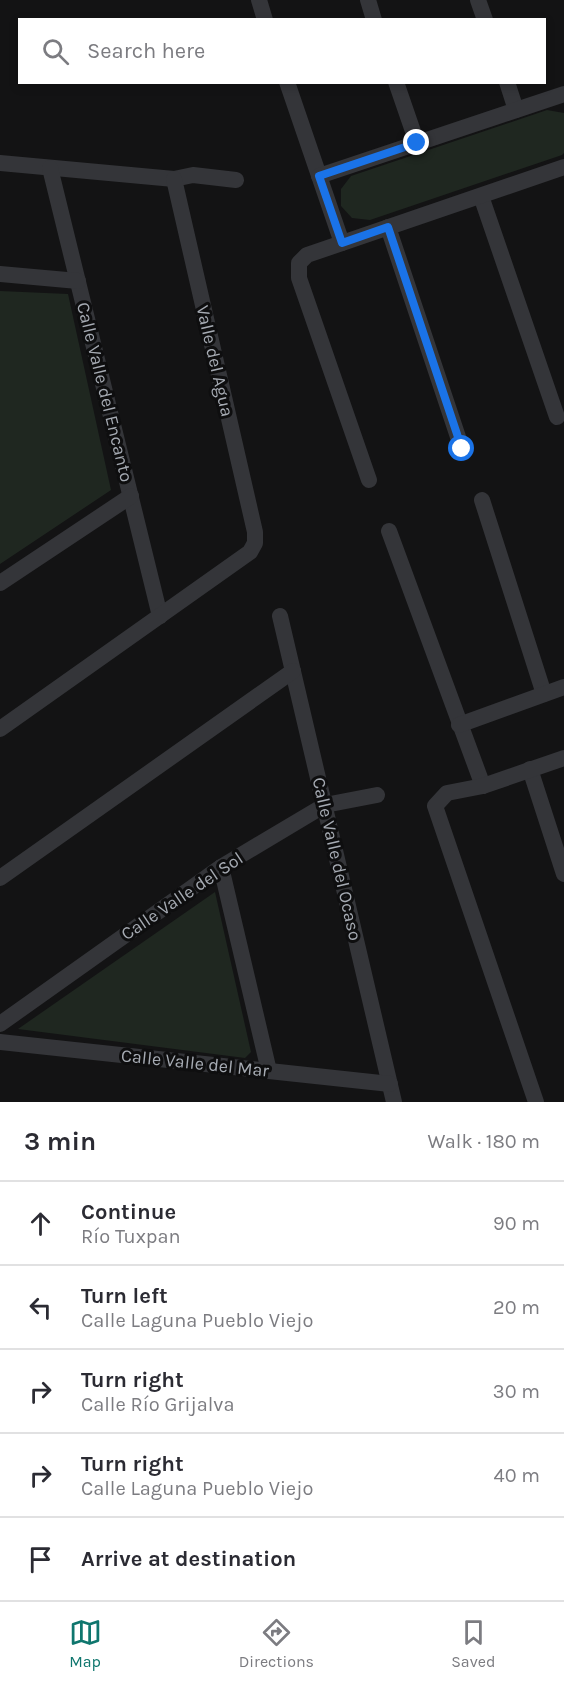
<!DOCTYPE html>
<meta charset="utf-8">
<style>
body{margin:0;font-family:Karla,sans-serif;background:#f7f7f7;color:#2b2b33}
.stop{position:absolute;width:18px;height:18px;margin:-14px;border:4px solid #1a73e8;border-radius:50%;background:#fff}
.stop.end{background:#1a73e8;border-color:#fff;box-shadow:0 2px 6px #0008}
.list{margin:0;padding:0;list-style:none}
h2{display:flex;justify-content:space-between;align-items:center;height:78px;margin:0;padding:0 24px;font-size:26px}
h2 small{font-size:20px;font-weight:400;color:#7c7c81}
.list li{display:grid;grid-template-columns:39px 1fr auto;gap:18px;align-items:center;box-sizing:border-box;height:84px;padding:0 24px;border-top:2px solid #e1e1e2}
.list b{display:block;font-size:22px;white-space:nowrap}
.list p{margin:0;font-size:20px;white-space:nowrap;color:#7c7c81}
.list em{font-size:20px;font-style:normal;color:#7c7c81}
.icon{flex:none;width:33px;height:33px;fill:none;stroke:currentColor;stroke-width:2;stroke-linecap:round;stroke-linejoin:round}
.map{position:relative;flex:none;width:564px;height:1102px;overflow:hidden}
.search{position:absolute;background:#fff;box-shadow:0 3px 9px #0003;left:18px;right:18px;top:18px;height:66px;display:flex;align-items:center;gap:15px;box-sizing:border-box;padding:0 21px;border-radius:0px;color:#7c7c81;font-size:22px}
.sheet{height:498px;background:#fff}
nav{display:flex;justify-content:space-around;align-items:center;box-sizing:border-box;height:84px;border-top:2px solid #e1e1e2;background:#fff;font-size:16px;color:#7c7c81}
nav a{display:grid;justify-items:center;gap:3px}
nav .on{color:#0f766e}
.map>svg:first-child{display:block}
</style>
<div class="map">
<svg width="564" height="1102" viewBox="0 0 564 1102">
<rect width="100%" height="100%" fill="#131314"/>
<g fill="#1f2720">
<path d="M547,110l17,3v40l-2,2 -192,65 -18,-2 -11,-12v-17l10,-13z"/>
<path d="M0,291l68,3 43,196 -111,74z"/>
<path d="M215,892l36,160 -6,6 -227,-29z"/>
</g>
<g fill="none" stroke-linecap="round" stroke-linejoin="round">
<g stroke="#343539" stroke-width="16">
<path d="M259,0l6,20"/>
<path d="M368,0l6,20"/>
<path d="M478,0l7,20"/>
<path d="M287,82l55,161"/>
<path d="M396,82l21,61"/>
<path d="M507,82l9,28"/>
<path d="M0,163l174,16 19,-4 43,5"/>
<path d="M50,168l110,448"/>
<path d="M319,176l245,-82"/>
<path d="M481,196l76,221"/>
<path d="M388,227l74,222"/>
<path d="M0,274l78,7"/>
<path d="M369,480l-70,-202v-15l8,-8 257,-88"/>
<path d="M482,500l62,194"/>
<path d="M389,531l94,255"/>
<path d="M0,583l131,-87"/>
<path d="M280,616l114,486"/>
<path d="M459,725l105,-38"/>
<path d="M0,729l250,-177 5,-9v-11l-81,-353"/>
<path d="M530,769l34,105"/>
<path d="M221,867l48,204"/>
<path d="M0,878l293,-207"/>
<path d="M0,1024l221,-157 104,-62 52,-10"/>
<path d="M0,1042l390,42"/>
<path d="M536,1102l-101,-296 12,-13 36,-7 81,-28"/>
</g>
</g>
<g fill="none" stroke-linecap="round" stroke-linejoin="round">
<path stroke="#1a73e8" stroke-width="8" d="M417,143l-98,33 23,67 46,-16 74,222"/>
</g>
<g text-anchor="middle" stroke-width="6" stroke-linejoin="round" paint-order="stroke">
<g font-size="18" fill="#a6abb3" stroke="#0e0e0f">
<text transform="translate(215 361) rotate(77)" y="6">Valle del Agua</text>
<text transform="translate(105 392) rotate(76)" y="6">Calle Valle del Encanto</text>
<text transform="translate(337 859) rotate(77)" y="6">Calle Valle del Ocaso</text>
<text transform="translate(182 896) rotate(-34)" y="6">Calle Valle del Sol</text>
<text transform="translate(195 1063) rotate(6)" y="6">Calle Valle del Mar</text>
</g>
</g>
</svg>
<div class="stop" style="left:462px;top:449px"></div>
<div class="stop end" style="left:417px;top:143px"></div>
<div class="search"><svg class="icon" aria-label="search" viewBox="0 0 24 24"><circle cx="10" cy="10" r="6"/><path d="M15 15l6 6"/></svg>Search here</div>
</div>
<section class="sheet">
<h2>3 min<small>Walk · 180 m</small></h2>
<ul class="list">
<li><svg class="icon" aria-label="ahead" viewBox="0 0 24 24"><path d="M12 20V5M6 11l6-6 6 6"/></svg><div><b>Continue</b><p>Río Tuxpan</p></div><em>90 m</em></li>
<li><svg class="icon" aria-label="left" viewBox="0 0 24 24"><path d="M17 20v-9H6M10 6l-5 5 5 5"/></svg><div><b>Turn left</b><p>Calle Laguna Pueblo Viejo</p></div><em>20 m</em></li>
<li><svg class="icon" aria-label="right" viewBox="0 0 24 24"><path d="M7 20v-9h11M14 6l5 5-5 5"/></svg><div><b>Turn right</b><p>Calle Río Grijalva</p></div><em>30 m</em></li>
<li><svg class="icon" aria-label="right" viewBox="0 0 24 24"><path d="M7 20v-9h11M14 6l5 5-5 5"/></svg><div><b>Turn right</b><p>Calle Laguna Pueblo Viejo</p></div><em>40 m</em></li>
<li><svg class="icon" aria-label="arrive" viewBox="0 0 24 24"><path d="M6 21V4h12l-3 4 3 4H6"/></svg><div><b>Arrive at destination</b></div></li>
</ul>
</section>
<nav>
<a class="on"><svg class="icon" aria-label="map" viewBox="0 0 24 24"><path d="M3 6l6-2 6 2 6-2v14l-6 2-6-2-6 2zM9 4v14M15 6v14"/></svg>Map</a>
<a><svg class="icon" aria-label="directions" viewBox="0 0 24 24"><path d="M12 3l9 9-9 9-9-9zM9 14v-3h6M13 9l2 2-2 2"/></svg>Directions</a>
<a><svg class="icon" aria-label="saved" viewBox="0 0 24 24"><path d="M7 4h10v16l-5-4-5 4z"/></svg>Saved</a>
</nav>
